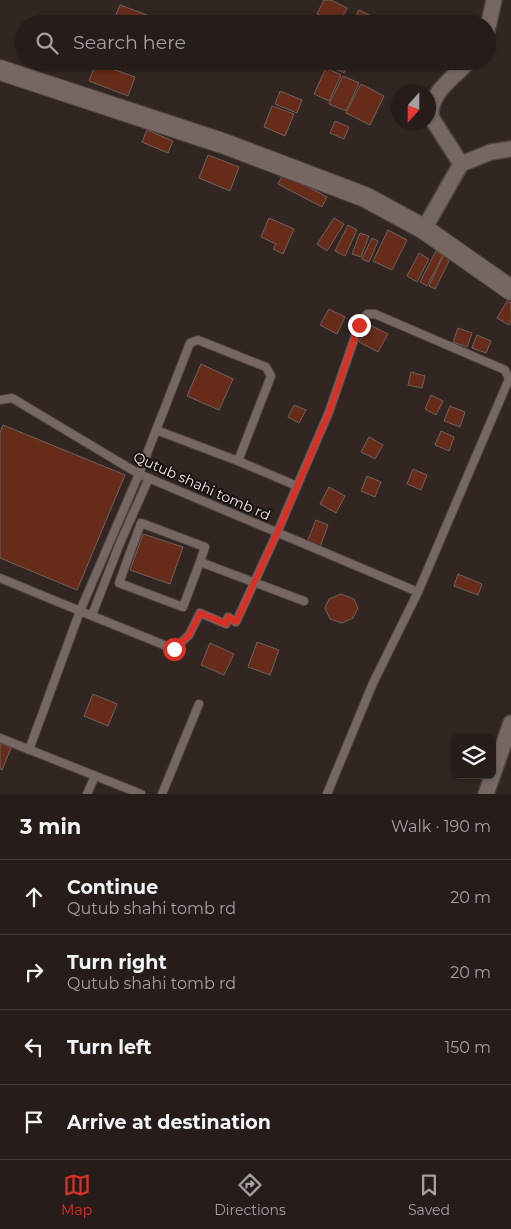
<!DOCTYPE html>
<meta charset="utf-8">
<style>
body{margin:0;font-family:Montserrat,sans-serif;background:#2e2523;color:#f1f3f6}
.controls{position:absolute;right:15px;bottom:15px;display:grid;overflow:hidden;border-radius:8px;box-shadow:0 1px 4px #0004}
.controls button{width:45px;height:45px;display:grid;place-items:center;padding:0;border:0;border-bottom:1px solid #423a39;background:#261c1a;color:#f1f3f6;font:25px sans-serif}
.compass{position:absolute;left:391px;top:85px;width:45px;height:45px;border-radius:50%;background:#261c1a;box-shadow:0 1px 4px #0004;rotate:201deg}
.stop{position:absolute;width:15px;height:15px;margin:-11px;border:4px solid #d93025;border-radius:50%;background:#fff}
.stop.end{background:#d93025;border-color:#fff;box-shadow:0 1px 5px #0008}
.list{margin:0;padding:0;list-style:none}
h2{display:flex;justify-content:space-between;align-items:center;height:65px;margin:0;padding:0 20px;font-size:21px}
h2 small{font-size:16px;font-weight:400;color:#a4a1a2}
.list li{display:grid;grid-template-columns:32px 1fr auto;gap:15px;align-items:center;box-sizing:border-box;height:75px;padding:0 20px;border-top:1px solid #423a39}
.list b{display:block;font-size:19px;white-space:nowrap}
.list p{margin:0;font-size:16px;white-space:nowrap;color:#a4a1a2}
.list em{font-size:16px;font-style:normal;color:#a4a1a2}
.icon{flex:none;width:28px;height:28px;fill:none;stroke:currentColor;stroke-width:2;stroke-linecap:round;stroke-linejoin:round}
.map{position:relative;flex:none;width:511px;height:794px;overflow:hidden}
.search{position:absolute;background:#261c1a;box-shadow:0 1px 4px #0004;left:15px;right:15px;top:15px;height:55px;display:flex;align-items:center;gap:12px;box-sizing:border-box;padding:0 18px;border-radius:28px;color:#a4a1a2;font-size:19px}
.sheet{height:365px;background:#261c1a}
nav{display:flex;justify-content:space-around;align-items:center;box-sizing:border-box;height:70px;border-top:1px solid #423a39;background:#261c1a;font-size:14px;color:#a4a1a2}
nav a{display:grid;justify-items:center;gap:2px}
nav .on{color:#d93025}
.map>svg:first-child{display:block}
</style>
<div class="map">
<svg width="511" height="794" viewBox="0 0 511 794">
<rect width="100%" height="100%" fill="#322622"/>
<g fill="#662b19" stroke="#6f615d">
<path d="M324,0h7l16,8 -8,16 -22,-10z"/>
<path d="M120,5l30,11 -2,8h-20l-14,-5z"/>
<path d="M359,10l16,8 -3,6h-13l-6,-3z"/>
<path d="M328,61h21l-5,12 -18,-9z"/>
<path d="M96,63l39,14 -7,19 -39,-15z"/>
<path d="M326,68l15,7 -12,26 -15,-7z"/>
<path d="M343,76l16,7 -13,28 -17,-7z"/>
<path d="M361,84l23,12 -14,29 -24,-12z"/>
<path d="M280,91l22,9 -5,13 -22,-9z"/>
<path d="M272,106l22,8 -9,22 -21,-9z"/>
<path d="M335,121l14,6 -5,12 -14,-6z"/>
<path d="M147,130l26,11 -5,12 -26,-11z"/>
<path d="M208,155l31,12 -9,24 -31,-13z"/>
<path d="M283,174l44,23 -5,10 -44,-23z"/>
<path d="M269,218l25,11 -11,25 -10,-5 3,-5 -15,-7z"/>
<path d="M334,218l10,6 -17,27 -10,-7z"/>
<path d="M348,225l9,5 -12,26 -10,-5z"/>
<path d="M388,230l19,10 -15,30 -19,-9z"/>
<path d="M360,233l9,3 -8,21 -9,-3z"/>
<path d="M372,238l6,3 -9,21 -7,-3z"/>
<path d="M436,251l7,4 -16,31 -7,-4z"/>
<path d="M419,253l10,6 -12,23 -10,-6z"/>
<path d="M444,254l7,3 -16,32 -6,-3z"/>
<path d="M507,301l4,2v18l-2,4 -12,-7z"/>
<path d="M329,309l16,8 -8,17 -17,-9z"/>
<path d="M368,324l20,10 -10,18 -19,-10z"/>
<path d="M458,328l14,5 -5,14 -14,-5z"/>
<path d="M477,335l14,6 -5,12 -14,-5z"/>
<path d="M201,364l32,15 -14,31 -32,-14z"/>
<path d="M411,372l14,4 -3,12 -14,-3z"/>
<path d="M431,395l12,6 -7,14 -11,-6z"/>
<path d="M294,405l12,5 -7,13 -11,-6z"/>
<path d="M450,406l15,6 -5,15 -16,-6z"/>
<path d="M3,425l122,50 -48,115 -77,-32v-125z"/>
<path d="M441,431l13,6 -5,14 -14,-6z"/>
<path d="M369,437l14,8 -8,14 -14,-7z"/>
<path d="M413,469l14,6 -6,15 -14,-6z"/>
<path d="M367,476l14,6 -6,15 -14,-6z"/>
<path d="M329,487l16,9 -9,17 -16,-9z"/>
<path d="M316,520l12,5 -8,22 -13,-5z"/>
<path d="M143,534l40,13 -13,37 -40,-14z"/>
<path d="M458,574l24,10 -4,11 -24,-9z"/>
<path d="M341,594l13,5 4,9 -5,10 -11,5 -12,-4 -5,-11 4,-9z"/>
<path d="M257,642l22,8 -9,25 -22,-8z"/>
<path d="M210,643l24,11 -10,21 -23,-10z"/>
<path d="M93,694l24,10 -9,22 -24,-10z"/>
<path d="M0,743l11,5 -9,22 -2,-1z"/>
</g>
<g fill="none" stroke-linecap="round" stroke-linejoin="round">
<defs>
<g id="service">
<path d="M0,400l12,-2 127,76 279,118"/>
<path d="M297,486l32,-74 30,-87 8,-11h8l130,56 4,9 -91,213 -45,91 -46,111"/>
<path d="M200,562l5,-15 -64,-24 -22,60 64,24 17,-45 104,39"/>
<path d="M0,578l80,33 59,-137 51,-131 8,-3 68,27 5,9 -33,85 -82,-31"/>
<path d="M92,615l28,-72 29,-65"/>
<path d="M0,738l141,56"/>
<path d="M29,750l51,-139 94,38 15,-14 11,-22 26,11 2,-7 8,5 41,-89 20,-47 -59,-25"/>
<path d="M87,794l8,-18"/>
<path d="M162,794l37,-90"/>
</g>
<g id="minor">
<path d="M487,31l7,-31"/>
<path d="M461,164l-30,-47c-2,-25 23,-39 38,-56"/>
<path d="M424,229l37,-65 30,-12 20,-3"/>
<path d="M486,794l25,-71"/>
</g>
<path id="tertiary" d="M0,70l225,74 140,53 59,32 87,61"/>
</defs>
<use href="#service" stroke="#4e4441" stroke-width="10"/>
<use href="#minor" stroke="#4e4441" stroke-width="18"/>
<use href="#tertiary" stroke="#4e4441" stroke-width="22"/>
<use href="#service" stroke="#766763" stroke-width="8"/>
<use href="#minor" stroke="#766763" stroke-width="15"/>
<use href="#tertiary" stroke="#766763" stroke-width="20"/>
</g>
<g fill="none" stroke-linecap="round" stroke-linejoin="round">
<path stroke="#d93025" stroke-width="6" d="M174,649l15,-14 11,-22 26,11 2,-7 8,5 41,-89 52,-121 30,-87"/>
</g>
<g text-anchor="middle" stroke-width="4" stroke-linejoin="round" paint-order="stroke">
<g font-size="14" fill="#f4ebe9" stroke="#16110f">
<text transform="translate(202 486) rotate(24)" y="5">Qutub shahi tomb rd</text>
</g>
</g>
</svg>
<div class="controls">
<button><svg class="icon" aria-label="layers" viewBox="0 0 24 24"><path d="M12 4l9 5-9 5-9-5zM3 14l9 5 9-5"/></svg></button>
</div>
<svg class="compass" viewBox="-18 -18 36 36"><path d="M0-13l5 13h-10z" fill="#e53935"/><path d="M0 13l5-13h-10z" fill="#a4a1a2"/></svg>
<div class="stop" style="left:174px;top:649px"></div>
<div class="stop end" style="left:359px;top:325px"></div>
<div class="search"><svg class="icon" aria-label="search" viewBox="0 0 24 24"><circle cx="10" cy="10" r="6"/><path d="M15 15l6 6"/></svg>Search here</div>
</div>
<section class="sheet">
<h2>3 min<small>Walk · 190 m</small></h2>
<ul class="list">
<li><svg class="icon" aria-label="ahead" viewBox="0 0 24 24"><path d="M12 20V5M6 11l6-6 6 6"/></svg><div><b>Continue</b><p>Qutub shahi tomb rd</p></div><em>20 m</em></li>
<li><svg class="icon" aria-label="right" viewBox="0 0 24 24"><path d="M7 20v-9h11M14 6l5 5-5 5"/></svg><div><b>Turn right</b><p>Qutub shahi tomb rd</p></div><em>20 m</em></li>
<li><svg class="icon" aria-label="left" viewBox="0 0 24 24"><path d="M17 20v-9H6M10 6l-5 5 5 5"/></svg><div><b>Turn left</b></div><em>150 m</em></li>
<li><svg class="icon" aria-label="arrive" viewBox="0 0 24 24"><path d="M6 21V4h12l-3 4 3 4H6"/></svg><div><b>Arrive at destination</b></div></li>
</ul>
</section>
<nav>
<a class="on"><svg class="icon" aria-label="map" viewBox="0 0 24 24"><path d="M3 6l6-2 6 2 6-2v14l-6 2-6-2-6 2zM9 4v14M15 6v14"/></svg>Map</a>
<a><svg class="icon" aria-label="directions" viewBox="0 0 24 24"><path d="M12 3l9 9-9 9-9-9zM9 14v-3h6M13 9l2 2-2 2"/></svg>Directions</a>
<a><svg class="icon" aria-label="saved" viewBox="0 0 24 24"><path d="M7 4h10v16l-5-4-5 4z"/></svg>Saved</a>
</nav>
